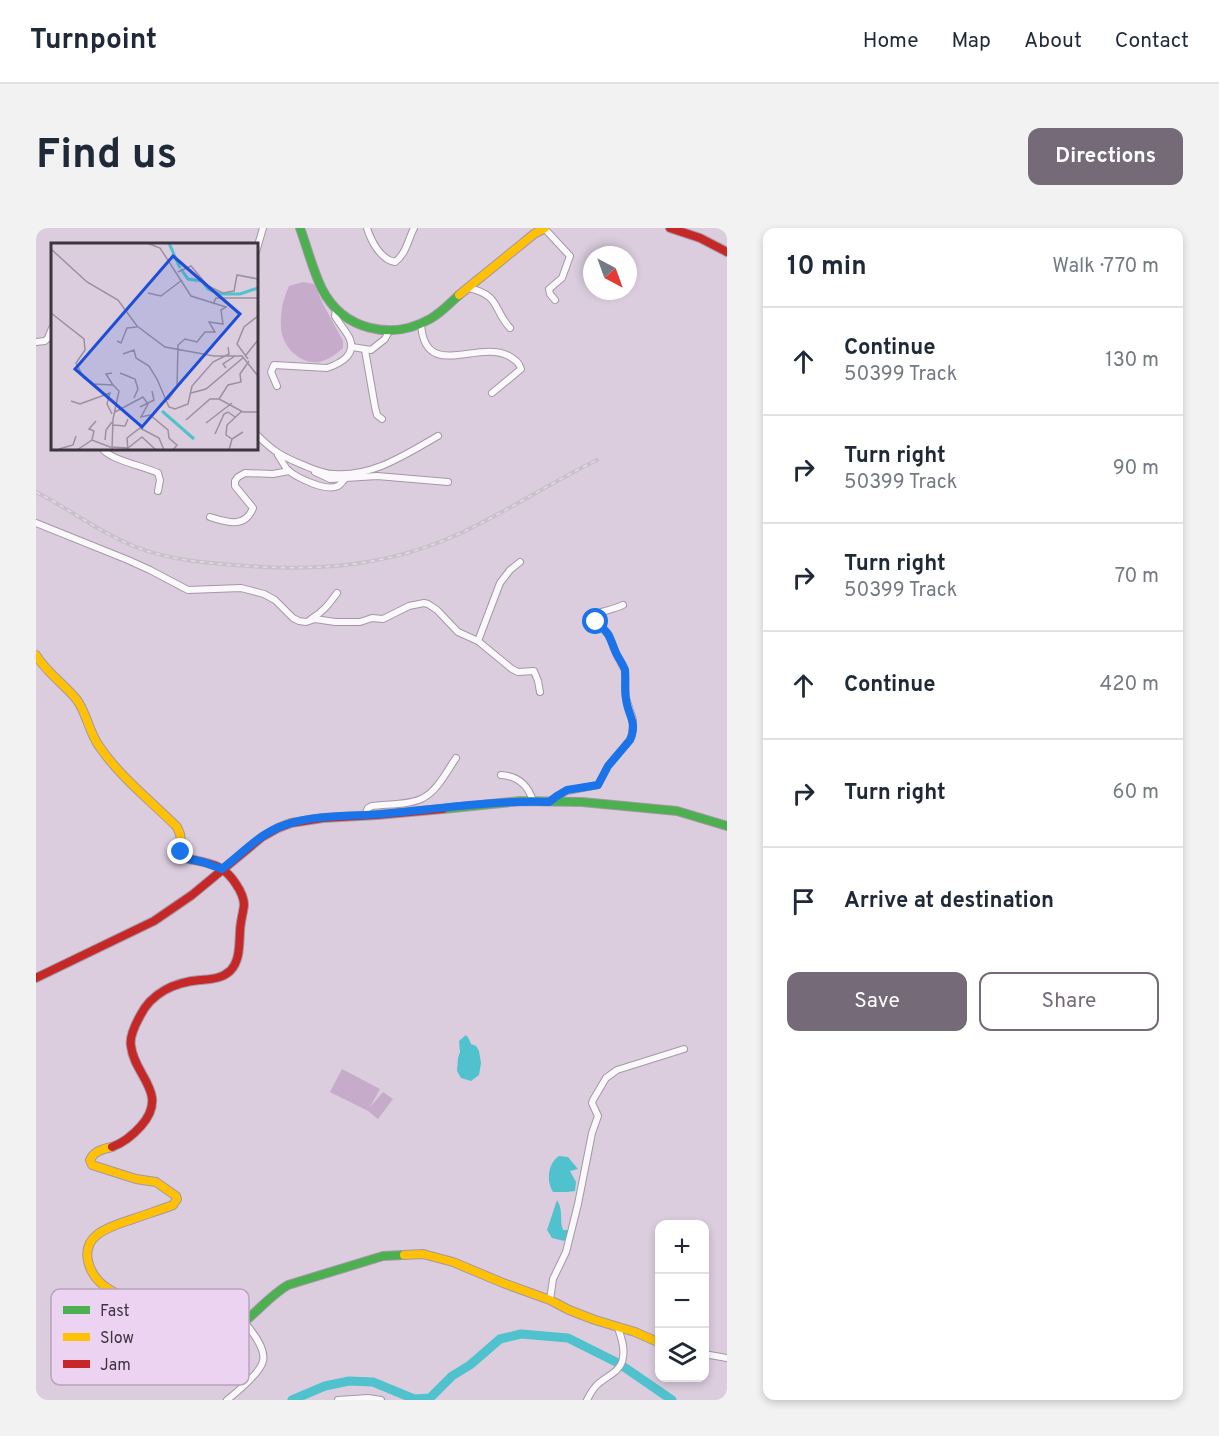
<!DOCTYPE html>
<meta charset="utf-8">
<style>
body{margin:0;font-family:Overpass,sans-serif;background:#f2f2f3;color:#1f2937}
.controls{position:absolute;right:18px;bottom:18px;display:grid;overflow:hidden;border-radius:12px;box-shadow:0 3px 9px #0003}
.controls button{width:54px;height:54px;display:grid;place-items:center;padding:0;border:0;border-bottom:2px solid #e0e1e3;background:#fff;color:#1f2937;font:30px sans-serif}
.compass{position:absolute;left:547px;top:18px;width:54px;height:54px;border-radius:50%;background:#fff;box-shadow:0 3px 9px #0003;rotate:139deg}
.stop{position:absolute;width:18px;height:18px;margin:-14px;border:4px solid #1a73e8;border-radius:50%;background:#fff}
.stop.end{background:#1a73e8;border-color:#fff;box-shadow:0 2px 6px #0008}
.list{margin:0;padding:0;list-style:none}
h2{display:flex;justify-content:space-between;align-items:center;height:78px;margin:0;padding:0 24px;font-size:26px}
h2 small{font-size:20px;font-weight:400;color:#747a83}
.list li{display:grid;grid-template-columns:39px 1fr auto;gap:18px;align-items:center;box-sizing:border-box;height:108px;padding:0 24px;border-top:2px solid #e0e1e3}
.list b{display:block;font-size:22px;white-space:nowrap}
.list p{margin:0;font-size:20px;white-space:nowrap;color:#747a83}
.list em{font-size:20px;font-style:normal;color:#747a83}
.actions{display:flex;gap:12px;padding:18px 24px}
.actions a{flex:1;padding:14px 0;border:2px solid #756a77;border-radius:12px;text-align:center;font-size:21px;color:#756a77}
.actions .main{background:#756a77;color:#fff}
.icon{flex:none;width:33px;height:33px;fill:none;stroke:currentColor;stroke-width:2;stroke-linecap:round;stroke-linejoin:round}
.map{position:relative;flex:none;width:691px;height:1172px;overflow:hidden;border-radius:12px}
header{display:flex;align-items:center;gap:36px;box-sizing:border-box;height:84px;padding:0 30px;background:#fff;border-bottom:2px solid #e0e1e3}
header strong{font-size:28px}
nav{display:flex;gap:33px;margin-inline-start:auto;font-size:21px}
.intro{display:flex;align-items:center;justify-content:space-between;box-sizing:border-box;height:144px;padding:0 36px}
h1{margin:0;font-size:42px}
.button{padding:15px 27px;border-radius:12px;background:#756a77;color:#fff;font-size:21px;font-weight:700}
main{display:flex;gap:36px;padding:0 36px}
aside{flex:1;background:#fff;border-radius:12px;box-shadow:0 3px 9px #0003}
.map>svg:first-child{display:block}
</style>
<header>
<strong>Turnpoint</strong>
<nav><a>Home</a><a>Map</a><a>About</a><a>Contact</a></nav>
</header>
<div class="intro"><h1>Find us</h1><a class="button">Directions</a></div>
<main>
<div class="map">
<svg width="691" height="1172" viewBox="0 0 691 1172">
<rect width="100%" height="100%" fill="#dbcdde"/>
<g fill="#c6abcb">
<path d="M267,54l11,2 9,20 20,37v7c-7,6 -14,12 -24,14 -19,3 -37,-16 -38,-34 -1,-15 2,-29 8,-42z"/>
<path d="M306,841l38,20 -10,18 13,-15 10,7 -15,20 -10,-8 -38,-19z"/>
</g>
<g fill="#50c2cd">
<path d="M430,807l3,4 2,5 5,2 3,5 2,12 -2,12 -8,6 -10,-3 -4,-7 1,-13 2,-6 -1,-11z"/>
<path d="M523,928l9,1 10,12 -8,2 6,11 -1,9 -8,1h-14c-7,-11 -5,-29 6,-36z"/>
<path d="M521,972c7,11 2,20 6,30h5v6l-4,5 -12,-3 -5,-8z"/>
</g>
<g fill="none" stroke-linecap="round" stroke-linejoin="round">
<g stroke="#50c2cd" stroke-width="9">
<path d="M588,1139l48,33"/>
<path d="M256,1172l33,-14 24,-5 24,1 41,17 16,-1 22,-22 18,-11 30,-26 21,-5 47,4 48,24"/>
</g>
<defs>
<g id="street">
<path d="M331,0c4,13 14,32 28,34 11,-8 13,-22 19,-34"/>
<path d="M508,0l26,28 -8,22 -13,11 1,5 5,6"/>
<path d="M220,24l7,-24"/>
<path d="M433,60c32,8 23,20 41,40"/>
<path d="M385,96c4,58 56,15 88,32 6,4 10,6 12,13l-29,24"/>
<path d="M0,114l9,-1 3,-3 4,-10"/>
<path d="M316,119l19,3 14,-11 4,-8"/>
<path d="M329,122l10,57 2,8 5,4"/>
<path d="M241,158l-6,-14 3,-7 53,3c15,-5 30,-14 22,-31 -4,-7 -10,-14 -14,-21l1,-8"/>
<path d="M220,206c17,17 25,22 47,31 10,4 20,9 31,9 39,3 72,-20 104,-38"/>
<path d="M66,220c7,12 42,18 56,25l2,7 -2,11"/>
<path d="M242,227c4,5 6,12 11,16 9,7 37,21 49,15 2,-1 4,-4 6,-6"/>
<path d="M279,244l15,7 47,-3 71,6"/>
<path d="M174,289c16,5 35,12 43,-9l-18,-22v-5l3,-4 7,-4 28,1 16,-3"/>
<path d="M0,295l92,37 22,10 38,20 53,-2 23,6 11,6 18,18 6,3 7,1 9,-3 20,3h25l12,-4 11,1 26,-13 15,-3 4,1 9,6 21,22 20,9 22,-58 10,-13 10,-8"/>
<path d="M275,391c12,-7 18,-15 26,-26"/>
<path d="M442,413l34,28 6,3 16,-1 4,10 2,11"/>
<path d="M465,547c17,1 27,10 32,26"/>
<path d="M514,573l7,-5 10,-5 31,-6 10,-19 22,-26 2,-5 1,-15 -7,-22 -1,-28 -3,-5 -6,-12 -7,-18 -19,-18c9,-6 23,-7 33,-12"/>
<path d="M329,587l3,-7 4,-2c15,-2 39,-1 51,-8 14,-7 24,-27 33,-40"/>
<path d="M514,1072l3,-21 13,-27 12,-48 14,-71 6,-17 -6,-13 1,-3 13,-22 11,-8 67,-21"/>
<path d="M668,1126l23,4"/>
<path d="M191,1172c10,-8 33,-27 36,-39 3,-12 -11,-30 -19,-39"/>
<path d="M302,1172l30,-2 13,2"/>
<path d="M551,1172c3,-6 6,-12 11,-16 9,-8 24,-13 25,-27 2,-10 -2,-20 -5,-29"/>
</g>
<g id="fast">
<path d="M264,0c7,19 13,43 22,61 21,41 69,52 108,30 11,-6 20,-16 29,-24"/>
<path d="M407,581l78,-8 61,1 95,9 50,15"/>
<path d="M113,1141c15,3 81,-36 96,-48 15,-12 26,-26 43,-36l95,-29 21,-1"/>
</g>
<g id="slow">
<path d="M423,67l75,-61 11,-6"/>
<path d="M0,427c10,17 28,29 41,45 10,14 12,32 22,46 21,31 52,55 78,81l3,7 3,23 6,2"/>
<path d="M76,919c-9,2 -18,4 -22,13l2,5 44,14 20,3 20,14 1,3 -4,6c-13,5 -26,9 -40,14 -20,7 -51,14 -45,42 9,41 67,37 76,62 5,15 -9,31 -17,42l2,4"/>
<path d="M368,1027l19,-1 30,8 50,21 47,17 19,10 26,10 40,12 25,11"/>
</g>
<g id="jam">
<path d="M634,0l30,10 27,14"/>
<path d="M0,750l118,-57 38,-26 70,-58 16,-9 13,-5 32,-5 54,-3 66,-6"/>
<path d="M76,919c11,-4 21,-12 29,-21 29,-33 -7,-50 -10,-80 -2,-9 4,-21 9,-30 11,-23 35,-34 60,-36 11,-1 21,-1 30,-9 10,-10 9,-25 10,-39 0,-9 3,-18 4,-27 0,-8 -4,-15 -8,-21 -13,-20 -25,-20 -47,-25"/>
</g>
</defs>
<use href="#street" stroke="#a398a5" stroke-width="8"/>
<use href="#fast" stroke="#a398a5" stroke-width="10"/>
<use href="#slow" stroke="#a398a5" stroke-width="10"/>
<use href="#jam" stroke="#a398a5" stroke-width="10"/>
<use href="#street" stroke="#faf8fa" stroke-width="6"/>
<use href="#fast" stroke="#4caf50" stroke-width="8"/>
<use href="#slow" stroke="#ffc107" stroke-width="8"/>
<use href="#jam" stroke="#c62828" stroke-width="8"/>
<defs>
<path id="rail" d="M0,264c34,17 64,41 100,55 36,14 73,16 111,19 72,5 138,0 205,-29 50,-22 96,-53 145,-77"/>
</defs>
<use href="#rail" stroke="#c6c2c7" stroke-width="4"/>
<use href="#rail" stroke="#edd3f2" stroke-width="1.5" stroke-dasharray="4.5" stroke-linecap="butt"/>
</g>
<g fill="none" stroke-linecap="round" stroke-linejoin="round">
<path stroke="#1a73e8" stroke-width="8" d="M145,624l4,6 18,4 19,7c18,-14 35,-32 55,-41 32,-14 70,-11 104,-14 56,-5 112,-14 168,-12l8,-6 10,-6 31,-5 10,-19 22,-26c8,-18 -2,-24 -4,-41 -2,-9 0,-19 -1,-29 -2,-6 -6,-11 -9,-17 -7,-16 -5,-19 -20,-31"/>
</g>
<g transform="translate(15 15)">
<rect width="207" height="207" fill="#dbcdde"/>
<path fill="none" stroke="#50c2cd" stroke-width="3" d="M118,0l11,25M130,26l7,10 14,2 6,8 12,5h20l18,-6M111,168l32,28"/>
<path fill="none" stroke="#9c909f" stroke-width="1.5" d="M96,0l13,5 31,48 35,11 -5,3 2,14 -14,-2 6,10h-10l-8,10 -12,-3 -7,6 -1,42 -9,13M0,6l36,33 31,18 19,26 28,21 49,9h28l16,20M127,29l13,-6 17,20 15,7 11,-2 3,-16 21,4M97,50l13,3 21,-16M162,61l3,-6h42M0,70l33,26 1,11 -9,13 8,15 9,6 20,1 6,6 -6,28 -1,31M66,98l4,2 6,-15 10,-1M72,111l11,-4 2,8 13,8 8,13 12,28 6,2 13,-5 4,-18 21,-24 16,-8 -1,-7M195,112l12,-15M197,116l-11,-15 7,-17 14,-11M198,118l-9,13 1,8 -13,3 -9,14 24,13h15M175,125l-3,-4 12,-8M61,130l-6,1 7,11M69,130l15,6 3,10 -4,9M140,150l15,-4 38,-32M20,158l9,3 30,-11 -3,11 5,10M89,164l14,-7 -2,-9M64,169l28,-15 5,7 -7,13 9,-2 18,15 1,8 8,7 -4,5M135,177l24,-21h9M155,180l26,-20M62,182l12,1 3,-7M164,191l9,-20 4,-2 7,5M181,196l-6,-4 1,-10 15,-14M41,197l2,-9 -5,-2 7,-8M54,197l1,-10 6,-8M77,205l14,-11 14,13M8,206l14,-4 3,-9M26,207l15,-10 18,7 18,1M77,207l-1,-12 13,-10 19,10 5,12M178,207l3,-11 11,-7"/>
<path fill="#1d4ed8" fill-opacity="0.15" stroke="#1d4ed8" stroke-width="3" d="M122,13l67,58 -98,113 -67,-58z"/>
<rect width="207" height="207" fill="none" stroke="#3e3440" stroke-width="3"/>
</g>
<rect x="15" y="1061" width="198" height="96" rx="9" fill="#edd3f2" stroke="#b8a3bd" stroke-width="1.5"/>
<rect x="27" y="1078" width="27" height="8" fill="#4caf50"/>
<rect x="27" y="1105" width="27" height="8" fill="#ffc107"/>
<rect x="27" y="1132" width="27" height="8" fill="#c62828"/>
<g font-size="16" fill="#3e3440">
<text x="64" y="1088">Fast</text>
<text x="64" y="1115">Slow</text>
<text x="64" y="1142">Jam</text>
</g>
</svg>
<div class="controls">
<button>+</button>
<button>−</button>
<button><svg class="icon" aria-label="layers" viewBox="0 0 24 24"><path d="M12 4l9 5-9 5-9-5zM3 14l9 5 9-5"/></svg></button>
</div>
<svg class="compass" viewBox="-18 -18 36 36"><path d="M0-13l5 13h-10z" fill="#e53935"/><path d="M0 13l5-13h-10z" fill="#747a83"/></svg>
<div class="stop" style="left:560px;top:394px"></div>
<div class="stop end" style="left:145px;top:624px"></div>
</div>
<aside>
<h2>10 min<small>Walk · 770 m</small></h2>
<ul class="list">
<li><svg class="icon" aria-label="ahead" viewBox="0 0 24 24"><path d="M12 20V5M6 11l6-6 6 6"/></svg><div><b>Continue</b><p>50399 Track</p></div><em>130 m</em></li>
<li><svg class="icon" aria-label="right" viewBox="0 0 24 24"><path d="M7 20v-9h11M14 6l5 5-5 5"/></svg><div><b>Turn right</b><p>50399 Track</p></div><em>90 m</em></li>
<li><svg class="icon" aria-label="right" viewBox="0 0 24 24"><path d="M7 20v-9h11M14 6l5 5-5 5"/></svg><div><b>Turn right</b><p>50399 Track</p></div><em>70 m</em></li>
<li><svg class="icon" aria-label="ahead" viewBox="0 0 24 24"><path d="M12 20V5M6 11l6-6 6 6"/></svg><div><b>Continue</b></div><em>420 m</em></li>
<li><svg class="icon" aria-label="right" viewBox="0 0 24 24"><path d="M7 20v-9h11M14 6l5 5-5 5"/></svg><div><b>Turn right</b></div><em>60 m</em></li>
<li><svg class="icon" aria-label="arrive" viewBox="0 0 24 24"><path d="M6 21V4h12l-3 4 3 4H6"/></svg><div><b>Arrive at destination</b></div></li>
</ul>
<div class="actions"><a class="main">Save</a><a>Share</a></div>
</aside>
</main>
